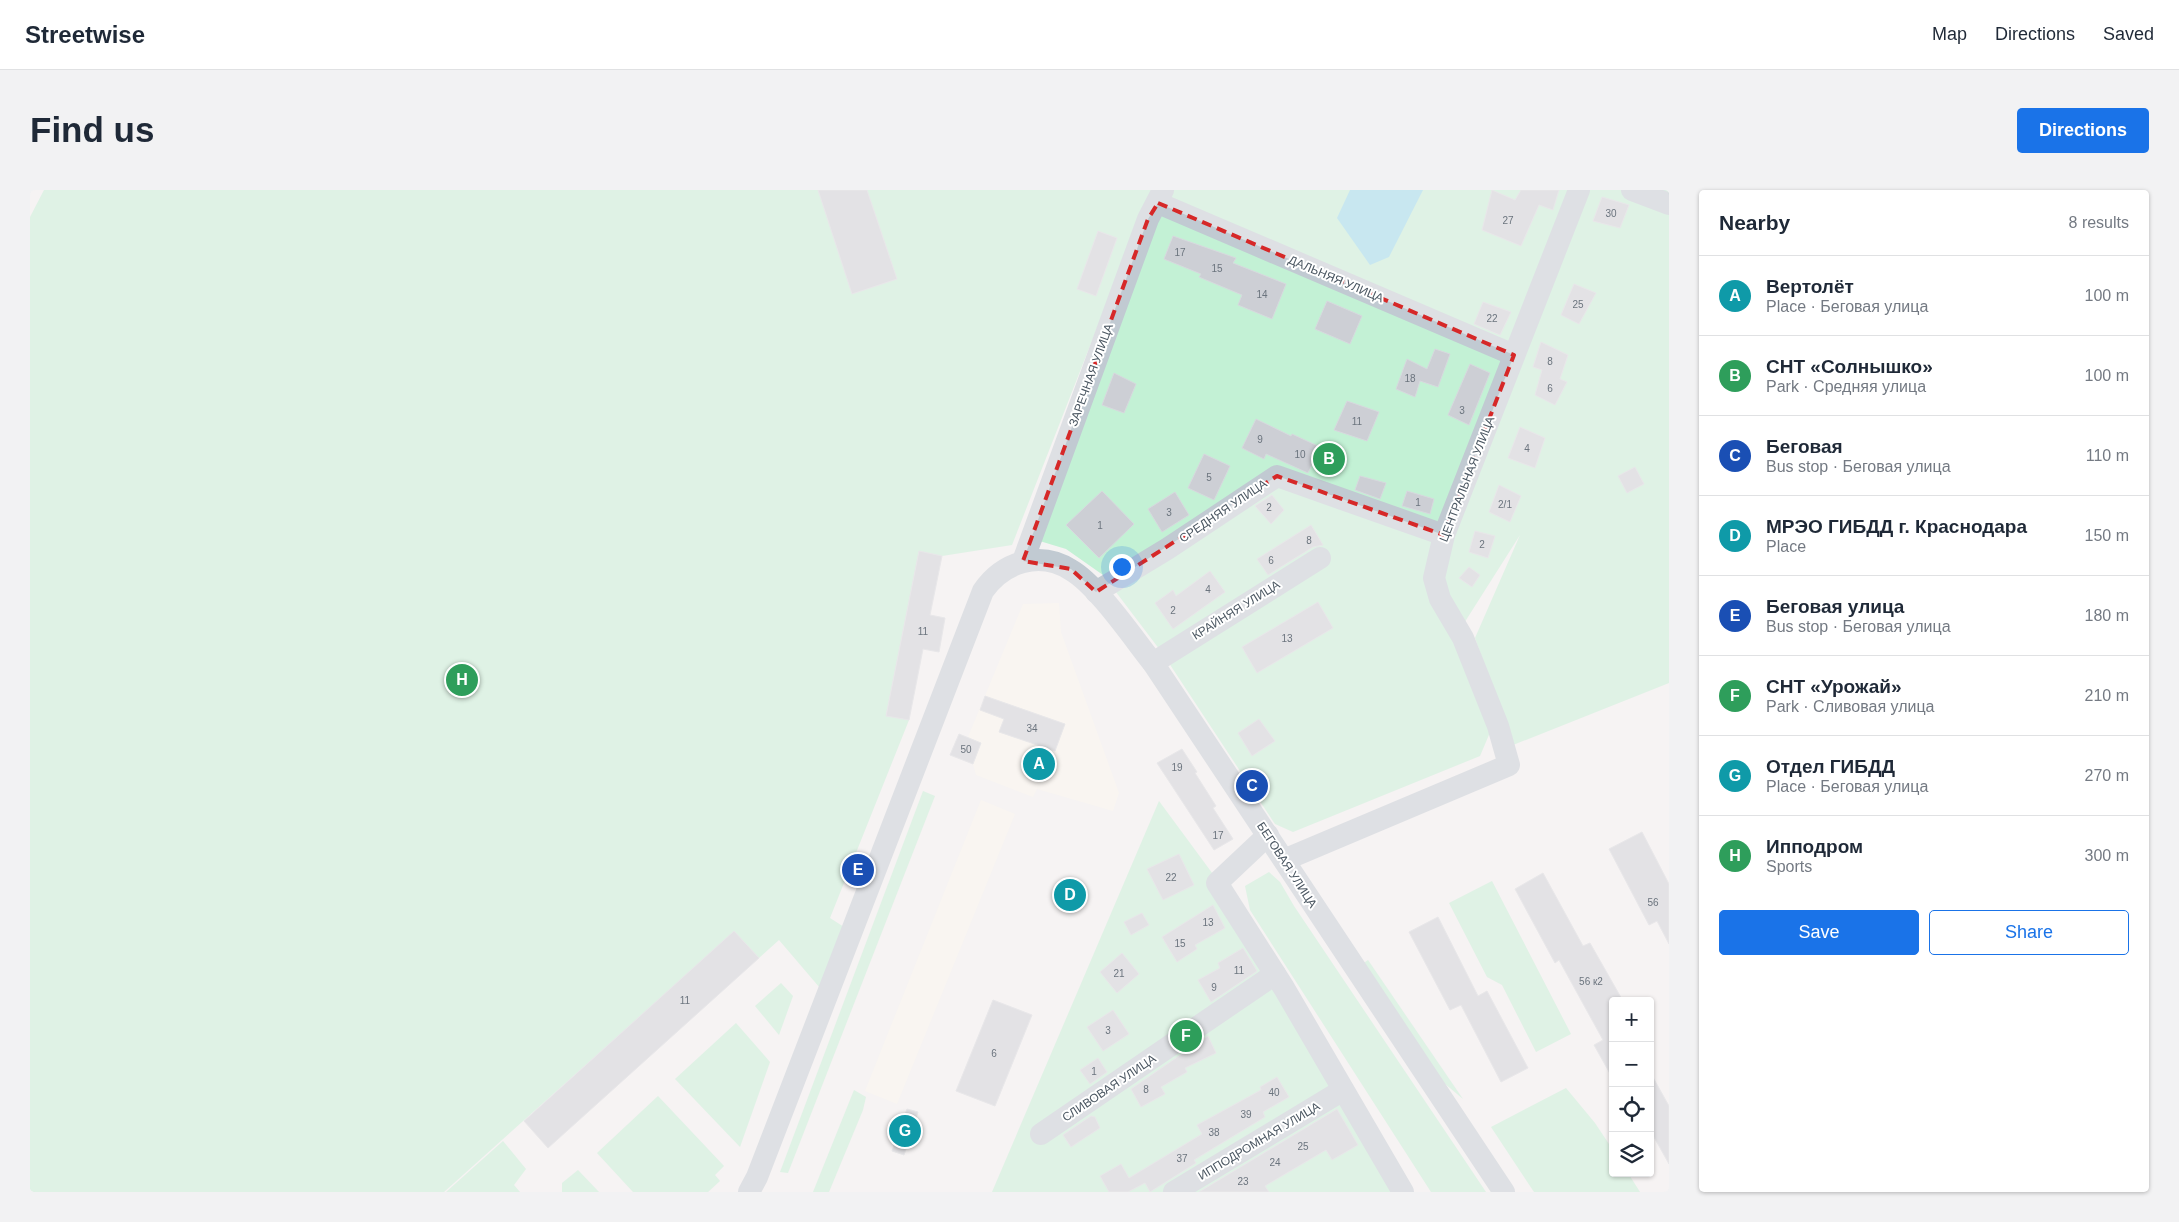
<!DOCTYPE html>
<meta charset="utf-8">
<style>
body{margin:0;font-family:Helvetica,sans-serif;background:#f2f2f3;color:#1f2937}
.controls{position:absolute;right:15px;bottom:15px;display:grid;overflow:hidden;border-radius:5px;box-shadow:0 1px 4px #0004}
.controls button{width:45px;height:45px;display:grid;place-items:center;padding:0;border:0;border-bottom:1px solid #e0e1e3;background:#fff;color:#1f2937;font:25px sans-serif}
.you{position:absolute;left:1091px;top:376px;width:18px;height:18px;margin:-12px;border:4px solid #fff;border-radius:50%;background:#1a73e8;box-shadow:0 0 0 8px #1a73e833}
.badge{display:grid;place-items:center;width:32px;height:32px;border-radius:50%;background:#1a73e8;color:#fff;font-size:16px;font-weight:700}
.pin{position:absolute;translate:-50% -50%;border:2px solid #fff;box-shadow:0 1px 5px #0006}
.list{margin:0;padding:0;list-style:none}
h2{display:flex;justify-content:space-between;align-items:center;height:65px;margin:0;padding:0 20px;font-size:21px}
h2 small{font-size:16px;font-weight:400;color:#747a83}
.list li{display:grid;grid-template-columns:32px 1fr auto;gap:15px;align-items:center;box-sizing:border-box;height:80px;padding:0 20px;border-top:1px solid #e0e1e3}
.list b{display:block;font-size:19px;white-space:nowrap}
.list p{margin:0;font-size:16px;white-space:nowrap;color:#747a83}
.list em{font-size:16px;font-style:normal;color:#747a83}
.actions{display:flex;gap:10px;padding:15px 20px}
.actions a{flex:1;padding:11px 0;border:1px solid #1a73e8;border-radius:5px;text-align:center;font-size:18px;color:#1a73e8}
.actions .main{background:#1a73e8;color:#fff}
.icon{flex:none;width:28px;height:28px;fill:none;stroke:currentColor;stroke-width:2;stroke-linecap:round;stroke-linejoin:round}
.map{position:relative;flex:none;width:1639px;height:1002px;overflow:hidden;border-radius:5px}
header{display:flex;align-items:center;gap:30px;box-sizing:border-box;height:70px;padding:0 25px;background:#fff;border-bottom:1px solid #e0e1e3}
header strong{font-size:24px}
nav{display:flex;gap:28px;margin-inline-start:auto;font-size:18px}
.intro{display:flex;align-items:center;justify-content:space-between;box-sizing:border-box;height:120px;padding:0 30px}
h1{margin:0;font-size:35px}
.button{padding:12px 22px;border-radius:5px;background:#1a73e8;color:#fff;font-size:18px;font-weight:700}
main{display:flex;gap:30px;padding:0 30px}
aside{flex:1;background:#fff;border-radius:5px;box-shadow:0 1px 4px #0004}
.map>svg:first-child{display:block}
</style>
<header>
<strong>Streetwise</strong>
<nav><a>Map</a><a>Directions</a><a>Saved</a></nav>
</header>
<div class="intro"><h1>Find us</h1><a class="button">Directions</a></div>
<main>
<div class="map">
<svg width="1639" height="1002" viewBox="0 0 1639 1002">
<rect width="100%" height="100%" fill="#f5f3f3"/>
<g fill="#fdf9ef">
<path d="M1029,413l2,29 58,161 -6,18 -76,-22 -4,8 -57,-22 -3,-11 8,-21 -13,-6 55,-133z"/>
<path d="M951,610l34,14 -118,290 -32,-13z"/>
</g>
<g fill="#c3f1d5">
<path d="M14,0h1107l-139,355 -70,11 -23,-4 -33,163 23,5 -79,198 14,9 -24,61 -41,-48 -20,18 -25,-26 -290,260h-414v-975z"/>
<path d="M1136,0h503v493l-156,62 -38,-107 45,-103 -66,104 37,91 -11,26 -187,76 -18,-8 -112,-170 -60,-79 -37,-26 -33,-10z"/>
<path d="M893,601l12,5 -147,377 -8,-1z"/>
<path d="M1129,611l59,80 191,311h-417z"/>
<path d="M1239,682l11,10 14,24 192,286h-55l-181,-282 -5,-24z"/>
<path d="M1462,691l79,153 -35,18 -34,-67 -15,-8 -38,-74z"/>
<path d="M1338,770l95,139 -25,-21 -77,-113z"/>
<path d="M751,793l12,13 -14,39 -24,-29z"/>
<path d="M706,833l34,39 -30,85 -65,-68z"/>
<path d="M1536,898l29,35 18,27v23h15l12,19h-106l-43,-65z"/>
<path d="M824,900l12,7 -3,13 -34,82h-16z"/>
<path d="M628,906l66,70 -9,9 5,6 -12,11h-75l-36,-39z"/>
<path d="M473,951l23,28 -12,16 6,7h-74z"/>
<path d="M548,980l21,22h-37v-9z"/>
</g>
<path fill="#90daee" d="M1320,0h73l-34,67 -19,8 -33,-47z"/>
<g fill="#cdcfd5" stroke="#d7d9de">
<path d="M788,0h49l30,89 -45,15z"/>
<path d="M1462,0l23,10 6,-10h38l-6,20 -14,-5 -18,41 -39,-16z"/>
<path d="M1572,7l27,8 -9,23 -27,-7z"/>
<path d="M1068,41l19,7 -21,58 -19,-7z"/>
<path d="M1143,46l63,22 -3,5 53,21 -14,35 -34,-14 4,-10 -43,-18 2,-3 -37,-15z"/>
<path d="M1544,94l22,9 -17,31 -18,-9z"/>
<path d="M1297,111l35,15 -12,28 -35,-15z"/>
<path d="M1453,112l28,10 -11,23 -26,-11z"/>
<path d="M1511,152l27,13 -8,24 7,3 -12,23 -20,-10 7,-25 -9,-3z"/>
<path d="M1405,159l15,5 -12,33 -18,-6 -5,16 -19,-8 11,-30 20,10z"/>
<path d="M1440,174l20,9 -21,52 -21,-10z"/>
<path d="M1084,183l22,11 -12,29 -22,-8z"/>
<path d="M1317,211l32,11 -12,29 -33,-11z"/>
<path d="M1226,229l35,17 1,-2 28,13 -12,26 -42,-19 -2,5 -22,-11z"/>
<path d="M1490,237l25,11 -10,30 -27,-10z"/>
<path d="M1174,264l26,12 -16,34 -26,-12z"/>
<path d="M1605,277l9,17 -17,9 -9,-17z"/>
<path d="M1330,286l26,7 -6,16 -25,-9z"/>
<path d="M1469,295l22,11 -11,26 -21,-10z"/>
<path d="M1072,301l32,33 -35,34 -33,-33z"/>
<path d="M1377,301l27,8 -4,15 -28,-8z"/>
<path d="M1145,302l14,23 -27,17 -14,-23z"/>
<path d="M1242,305l12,15 -13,14 -16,-18z"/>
<path d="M1281,335l12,20 -10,2 -45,28 -11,-16z"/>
<path d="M1445,341l20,5 -7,22 -19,-6z"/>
<path d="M889,361l23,5 -12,59 15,3 -6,34 -16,-3 -14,71 -23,-4z"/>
<path d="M1439,377l11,8 -8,12 -13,-9z"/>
<path d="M1180,381l15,21 -52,37 -18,-26 18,-13 3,6z"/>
<path d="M1288,412l15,26 -76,45 -15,-26z"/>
<path d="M955,506l80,28 -10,27 -56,-19 5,-13 -24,-9z"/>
<path d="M1229,529l16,22 -23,15 -14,-23z"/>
<path d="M929,544l22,9 -8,21 -23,-9z"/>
<path d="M1152,559l15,23 -2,1 21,33 -3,2 20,31 -19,11 -57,-87z"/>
<path d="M1612,642l27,52v60l-12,-23 -8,4 -40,-76z"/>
<path d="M1149,664l15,31 -31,15 -16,-31z"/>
<path d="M1513,683l40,73 7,-3 33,58h-10v78l-19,-34 9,-5 -44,-80 -4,3 -40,-74z"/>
<path d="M1039,691l12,4 -10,25 -11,-4z"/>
<path d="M1183,715l12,23 -30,17 2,4 -20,13 -15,-25z"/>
<path d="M1112,723l7,12 -18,10 -7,-13z"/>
<path d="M1408,727l40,79 9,-5 41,77 -27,14 -40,-77 -11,5 -41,-78z"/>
<path d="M704,741l25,27 -211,190 -24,-27z"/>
<path d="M1213,758l14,23 -46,31 -13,-22 22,-12 -2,-5z"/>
<path d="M1092,763l17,21 -22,19 -17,-21z"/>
<path d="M963,810l39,15 -37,91 -39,-15z"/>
<path d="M1083,820l16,24 -26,17 -16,-24z"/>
<path d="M1178,846l8,17 -31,15 2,4 -26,15 4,7 -24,13 -10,-18z"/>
<path d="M1068,868l9,14 -17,12 -10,-14z"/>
<path d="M1620,882l19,34v58l-19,-34z"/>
<path d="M1247,887l12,20 -26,15 2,5 -71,43 2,3 -46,29 -5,-9 -17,9h-19l-9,-16 21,-12 8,14 73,-44 -5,-9 64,-35 -1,-3z"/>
<path d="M877,919l11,3 -14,43 -12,-4z"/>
<path d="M1307,919l21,36 -26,15 -6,-10 -61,36 4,6h-70z"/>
<path d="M1061,926l4,1 5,11 -29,19 -8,-12z"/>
</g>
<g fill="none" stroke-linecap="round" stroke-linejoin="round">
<g stroke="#c1cad2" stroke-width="22">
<path d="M1602,0l37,14"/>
<path d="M1128,13l356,152"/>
<path d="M993,371l125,-342 15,-29"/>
<path d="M1066,402l71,-43 110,-73 167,59"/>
<path d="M1123,473l167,-105"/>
<path d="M1238,645l-51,48 67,105 119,204"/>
<path d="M1254,670l225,-95 -11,-39 -35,-88 -23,-39 -6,-21 10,-43 135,-345"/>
<path d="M1011,944l234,-160"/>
<path d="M719,1002l8,-15 226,-586c20,-29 57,-41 88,-21 26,15 62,68 82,93l351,529"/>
<path d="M1144,1002l169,-102"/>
</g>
</g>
<path d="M0 0H1639V1002H0ZM1128,13l356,152 -70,180 -167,-59 -181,116 -25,-23 -48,-8 125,-342z" fill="#f5f3f3" fill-opacity=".55" fill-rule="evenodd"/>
<path fill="none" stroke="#d62828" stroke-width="4" stroke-dasharray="10 6" stroke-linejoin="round" d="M1128,13l356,152 -70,180 -167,-59 -181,116 -25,-23 -48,-8 125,-342z"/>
<g text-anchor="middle" stroke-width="4" stroke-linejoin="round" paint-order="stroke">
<g font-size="10" fill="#6b747e">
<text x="1581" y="27">30</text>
<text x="1478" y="34">27</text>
<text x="1150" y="66">17</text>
<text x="1187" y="82">15</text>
<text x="1232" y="108">14</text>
<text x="1548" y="118">25</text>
<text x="1462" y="132">22</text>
<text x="1520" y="175">8</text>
<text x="1380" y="192">18</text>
<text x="1520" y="202">6</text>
<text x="1432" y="224">3</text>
<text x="1327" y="235">11</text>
<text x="1230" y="253">9</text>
<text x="1497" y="262">4</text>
<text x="1270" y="268">10</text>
<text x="1179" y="291">5</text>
<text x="1388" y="316">1</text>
<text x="1475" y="318">2/1</text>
<text x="1239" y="321">2</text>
<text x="1139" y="326">3</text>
<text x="1070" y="339">1</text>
<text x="1279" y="354">8</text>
<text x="1452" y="358">2</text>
<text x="1241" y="374">6</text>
<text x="1178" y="403">4</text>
<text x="1143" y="424">2</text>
<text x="893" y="445">11</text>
<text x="1257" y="452">13</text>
<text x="1002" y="542">34</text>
<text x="936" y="563">50</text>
<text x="1147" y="581">19</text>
<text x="1188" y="649">17</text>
<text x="1141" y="691">22</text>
<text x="1623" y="716">56</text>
<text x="1178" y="736">13</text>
<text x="1150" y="757">15</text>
<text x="1209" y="784">11</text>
<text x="1089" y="787">21</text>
<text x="1561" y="795">56 к2</text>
<text x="1184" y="801">9</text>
<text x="655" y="814">11</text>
<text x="1078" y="844">3</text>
<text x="964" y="867">6</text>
<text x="1064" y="885">1</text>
<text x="1116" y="903">8</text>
<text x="1244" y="906">40</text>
<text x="1216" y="928">39</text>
<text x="1184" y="946">38</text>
<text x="1273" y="960">25</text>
<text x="1152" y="972">37</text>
<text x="1245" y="976">24</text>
<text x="1213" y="995">23</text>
</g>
<g font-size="12" fill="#4a5661" stroke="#fff">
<text transform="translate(1306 89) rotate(23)" y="4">ДАЛЬНЯЯ УЛИЦА</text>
<text transform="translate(1061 185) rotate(-70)" y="4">ЗАРЕЧНАЯ УЛИЦА</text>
<text transform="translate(1437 289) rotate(-69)" y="4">ЦЕНТРАЛЬНАЯ УЛИЦА</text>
<text transform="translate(1193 321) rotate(-34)" y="4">СРЕДНЯЯ УЛИЦА</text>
<text transform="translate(1206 420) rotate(-32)" y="4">КРАЙНЯЯ УЛИЦА</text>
<text transform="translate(1257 675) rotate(57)" y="4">БЕГОВАЯ УЛИЦА</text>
<text transform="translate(1079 898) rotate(-34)" y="4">СЛИВОВАЯ УЛИЦА</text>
<text transform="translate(1229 951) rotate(-31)" y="4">ИППОДРОМНАЯ УЛИЦА</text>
</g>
</g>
</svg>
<div class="controls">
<button>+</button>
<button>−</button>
<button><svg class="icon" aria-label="locate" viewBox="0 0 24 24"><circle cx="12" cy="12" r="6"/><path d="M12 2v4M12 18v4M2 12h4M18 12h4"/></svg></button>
<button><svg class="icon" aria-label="layers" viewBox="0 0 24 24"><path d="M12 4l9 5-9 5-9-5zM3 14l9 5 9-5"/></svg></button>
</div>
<div class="you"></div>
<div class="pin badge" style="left:1009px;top:574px;background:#0f9aa8">A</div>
<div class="pin badge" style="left:1299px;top:269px;background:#2e9e5b">B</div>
<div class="pin badge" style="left:1222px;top:596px;background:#1a4fb4">C</div>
<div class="pin badge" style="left:1040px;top:705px;background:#0f9aa8">D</div>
<div class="pin badge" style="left:828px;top:680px;background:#1a4fb4">E</div>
<div class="pin badge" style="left:1156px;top:846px;background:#2e9e5b">F</div>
<div class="pin badge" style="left:875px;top:941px;background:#0f9aa8">G</div>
<div class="pin badge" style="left:432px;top:490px;background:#2e9e5b">H</div>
</div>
<aside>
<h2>Nearby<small>8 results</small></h2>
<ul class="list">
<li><span class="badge" style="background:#0f9aa8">A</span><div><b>Вертолёт</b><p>Place · Беговая улица</p></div><em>100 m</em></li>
<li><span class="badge" style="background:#2e9e5b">B</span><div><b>СНТ «Солнышко»</b><p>Park · Средняя улица</p></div><em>100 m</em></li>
<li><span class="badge" style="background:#1a4fb4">C</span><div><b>Беговая</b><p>Bus stop · Беговая улица</p></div><em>110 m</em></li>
<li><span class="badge" style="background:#0f9aa8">D</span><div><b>МРЭО ГИБДД г. Краснодара</b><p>Place</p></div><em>150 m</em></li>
<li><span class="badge" style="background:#1a4fb4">E</span><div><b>Беговая улица</b><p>Bus stop · Беговая улица</p></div><em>180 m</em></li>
<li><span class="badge" style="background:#2e9e5b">F</span><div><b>СНТ «Урожай»</b><p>Park · Сливовая улица</p></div><em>210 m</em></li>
<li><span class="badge" style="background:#0f9aa8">G</span><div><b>Отдел ГИБДД</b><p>Place · Беговая улица</p></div><em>270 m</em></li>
<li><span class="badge" style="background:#2e9e5b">H</span><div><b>Ипподром</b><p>Sports</p></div><em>300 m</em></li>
</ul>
<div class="actions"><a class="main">Save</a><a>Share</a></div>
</aside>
</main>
